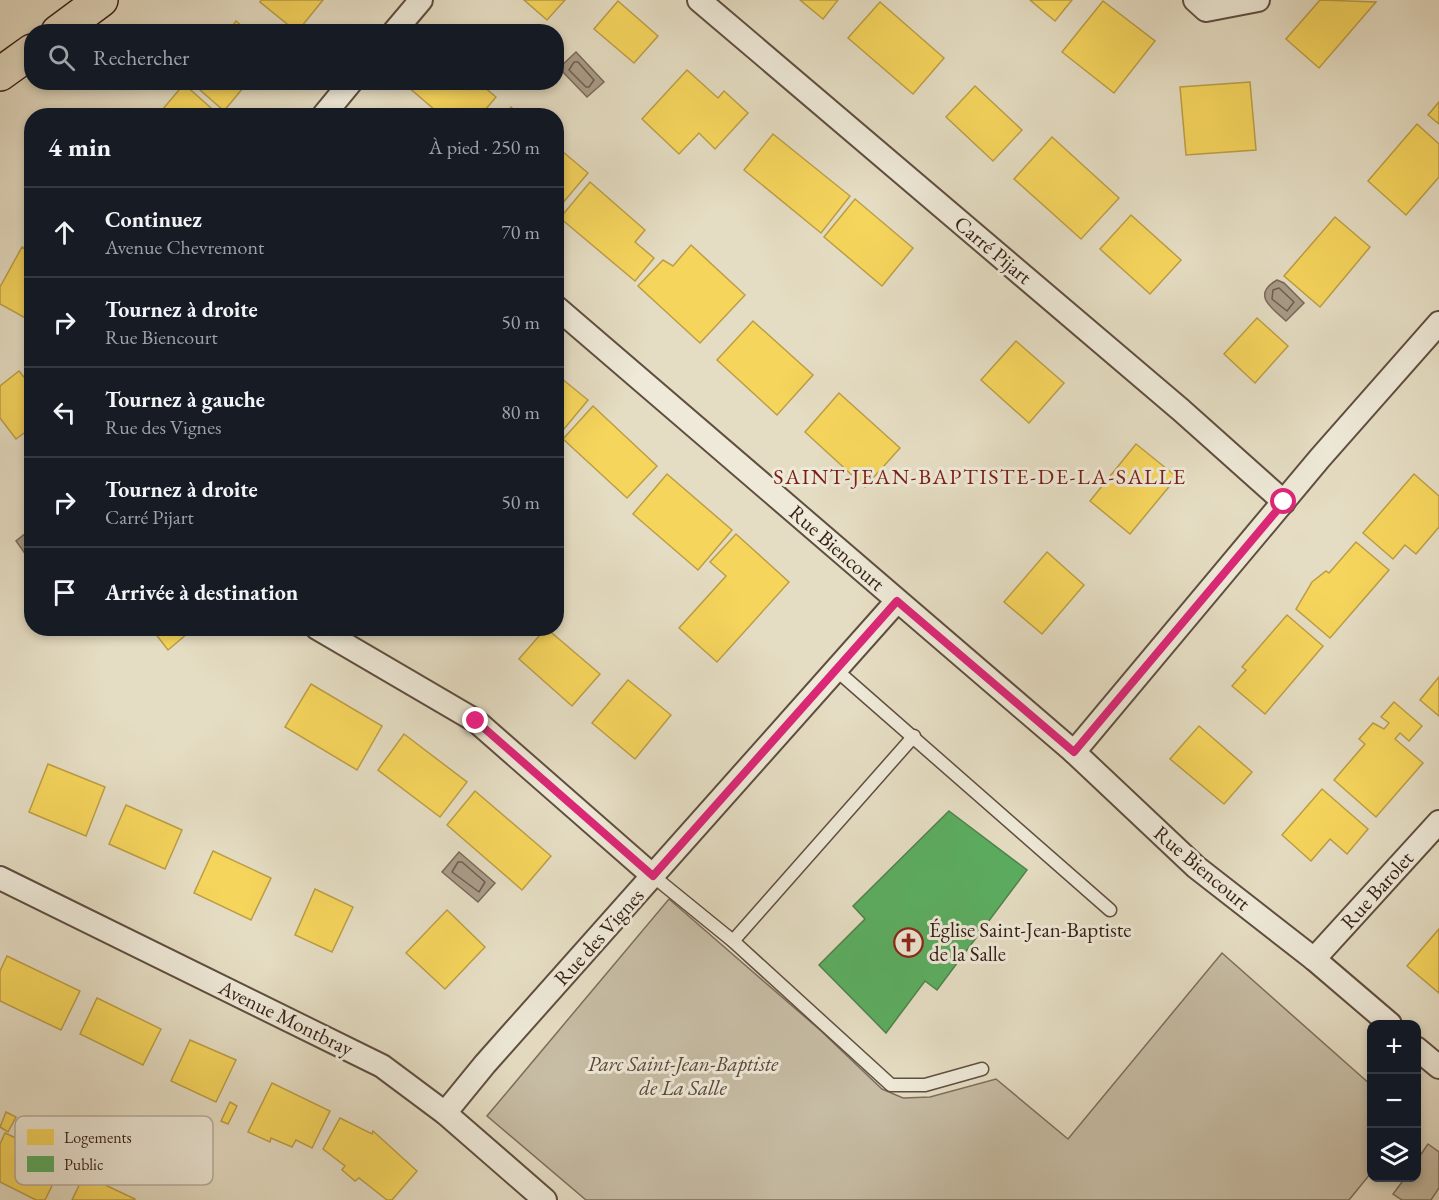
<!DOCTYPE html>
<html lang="fr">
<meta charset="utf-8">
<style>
body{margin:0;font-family:"EB Garamond",serif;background:#242831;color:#f1f3f6}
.controls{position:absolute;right:18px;bottom:18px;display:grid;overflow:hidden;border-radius:12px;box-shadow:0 3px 9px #0003}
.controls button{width:54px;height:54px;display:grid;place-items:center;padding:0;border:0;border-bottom:2px solid #363941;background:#171b24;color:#f1f3f6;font:30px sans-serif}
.stop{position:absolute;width:18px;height:18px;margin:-14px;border:4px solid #db2777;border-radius:50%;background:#fff}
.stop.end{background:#db2777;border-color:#fff;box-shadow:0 2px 6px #0008}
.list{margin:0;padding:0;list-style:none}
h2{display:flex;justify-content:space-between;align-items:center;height:78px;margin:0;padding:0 24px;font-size:26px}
h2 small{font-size:20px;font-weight:400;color:#9ea1a6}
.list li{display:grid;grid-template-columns:39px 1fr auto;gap:18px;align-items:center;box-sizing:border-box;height:90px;padding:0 24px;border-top:2px solid #363941}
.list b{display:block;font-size:22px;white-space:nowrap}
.list p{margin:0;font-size:20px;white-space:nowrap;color:#9ea1a6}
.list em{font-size:20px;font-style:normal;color:#9ea1a6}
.icon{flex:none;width:33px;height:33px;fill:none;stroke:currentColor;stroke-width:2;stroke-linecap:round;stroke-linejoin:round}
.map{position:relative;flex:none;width:1439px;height:1200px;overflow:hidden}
.search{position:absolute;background:#171b24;box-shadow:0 3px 9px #0003;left:24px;top:24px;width:540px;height:66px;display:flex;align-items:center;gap:15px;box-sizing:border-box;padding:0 21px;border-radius:24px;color:#9ea1a6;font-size:22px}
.panel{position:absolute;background:#171b24;box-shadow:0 3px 9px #0003;left:24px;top:108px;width:540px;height:528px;border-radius:24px}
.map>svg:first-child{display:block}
</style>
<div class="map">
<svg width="1439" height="1200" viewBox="0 0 1439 1200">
<rect width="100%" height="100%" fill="#e5ddc3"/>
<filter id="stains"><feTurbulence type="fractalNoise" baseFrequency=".00333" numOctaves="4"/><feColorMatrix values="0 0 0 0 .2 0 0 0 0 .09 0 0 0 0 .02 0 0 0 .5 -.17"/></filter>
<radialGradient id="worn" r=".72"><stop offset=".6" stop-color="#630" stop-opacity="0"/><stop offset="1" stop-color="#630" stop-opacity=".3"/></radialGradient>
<g fill="#c7bda5" stroke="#7e6e5c" stroke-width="1.5">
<path d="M669,899l151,131 62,59 21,9 27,-1 66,-18 72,60 154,-186 149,132v88l-22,27h-763l-99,-84z"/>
<path d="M1428,1144l11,8v36l-8,12h-29l-9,-6 12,-16h11l1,-18z"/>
</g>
<g fill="#a99c88" stroke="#7a6a5a" stroke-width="1.5">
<path d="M576,52l28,30 -17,15 -28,-29z"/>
<path d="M1277,280l7,3 20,20 -18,18c-14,-13 -35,-26 -9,-41z"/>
<path d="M31,529v33l-15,-21z"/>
<path d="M459,852l36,31 -17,19 -36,-30z"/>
</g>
<g fill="#f6d55c" stroke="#bc9e46" stroke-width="1.5">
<path d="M261,0h62l-26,32 -37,-30z"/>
<path d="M524,0h41l-18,20z"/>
<path d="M800,0h38l-15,19z"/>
<path d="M1030,0h42l-17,21z"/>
<path d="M1320,0l56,2 -57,66 -33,-29z"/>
<path d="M618,1l40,35 -24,27 -40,-34z"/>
<path d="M1103,1l52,40 -41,52 -52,-41z"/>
<path d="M880,2l64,56 -31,36 -65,-56z"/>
<path d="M236,21l13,11h-21z"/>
<path d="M687,70l31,28 6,-7 24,22 -33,36 -16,-16 -20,21 -37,-35z"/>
<path d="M191,82h57l-24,29z"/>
<path d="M409,82h69l18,15 -16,19h-38l-35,-30z"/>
<path d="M1250,82l6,68 -70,5 -6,-68z"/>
<path d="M184,84l36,32h-63z"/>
<path d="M975,86l47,44 -29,31 -47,-44z"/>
<path d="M1439,102v22l-11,-9z"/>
<path d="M511,107l10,9h-17z"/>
<path d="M1417,124l22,20v33l-33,38 -38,-34z"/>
<path d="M773,134l77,62 -29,37 -77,-63z"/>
<path d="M1052,137l67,61 -38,41 -67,-60z"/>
<path d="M556,146l32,27 -32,38z"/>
<path d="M590,182l55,48 -10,12 19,16 -19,23 -75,-63z"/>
<path d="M855,199l58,49 -31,38 -58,-49z"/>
<path d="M1131,215l50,45 -31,34 -50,-45z"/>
<path d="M1335,217l35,30 -50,60 -36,-31z"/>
<path d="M691,245l54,50 -45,48 -62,-57 25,-26 10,6z"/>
<path d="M22,247l10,5v62l-3,6 -29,-16v-17z"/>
<path d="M1257,318l31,28 -33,37 -31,-29z"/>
<path d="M753,321l60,54 -36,40 -60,-55z"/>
<path d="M1016,341l48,42 -35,40 -48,-43z"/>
<path d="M19,371l13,16v40l-16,12 -16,-21v-32z"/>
<path d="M556,374l32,26 -29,35 -3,-2z"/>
<path d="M839,393l61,55 -35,39 -60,-55z"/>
<path d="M593,406l64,60 -30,32 -64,-59z"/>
<path d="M1136,444l41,33 -47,57 -40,-33z"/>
<path d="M667,474l65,56 -34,40 -65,-56z"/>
<path d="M1414,474l25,22v31l-23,27 -11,-9 -12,14 -30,-26z"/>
<path d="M736,534l53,48 -72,80 -38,-34 47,-52 -16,-14z"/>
<path d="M1356,542l33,28 -59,68 -34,-29 16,-27 14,-11 3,2z"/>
<path d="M1047,552l37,33 -42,49 -38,-32z"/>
<path d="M1287,615l36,31 -58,68 -33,-28 14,-16 -4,-3z"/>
<path d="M151,628h43l-26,22z"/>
<path d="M546,628l54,46 -28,32 -53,-47z"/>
<path d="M1439,677v39l-19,-16z"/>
<path d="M628,680l43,35 -36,44 -43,-36z"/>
<path d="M311,684l71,42 -25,44 -72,-43z"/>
<path d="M1394,702l28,24 -13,15 -9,-8 -5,6 28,24 -47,54 -42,-37 31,-36 -6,-5 14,-16 11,6 5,-6 -8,-6z"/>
<path d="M1199,726l53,46 -28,32 -54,-45z"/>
<path d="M404,734l63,48 -27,35 -62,-47z"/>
<path d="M48,764l57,23 -19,49 -57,-24z"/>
<path d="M1322,789l46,40 -21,25 -17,-15 -19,22 -29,-26z"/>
<path d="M475,791l76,65 -29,34 -75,-65z"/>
<path d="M126,805l56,25 -17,39 -56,-25z"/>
<path d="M213,851l58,27 -20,42 -57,-27z"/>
<path d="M315,889l38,18 -21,45 -37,-17z"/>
<path d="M447,910l38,37 -40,42 -39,-36z"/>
<path d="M1439,929v64l-32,-27z"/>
<path d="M7,956l73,35 -19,39 -61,-29v-30z"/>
<path d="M97,998l64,31 -18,36 -63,-31z"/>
<path d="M190,1040l46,20 -20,42 -45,-21z"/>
<path d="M272,1083l58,28 -18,37 -16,-8 -4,7 -21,-9 -1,4 -22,-10z"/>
<path d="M230,1102l7,4 -9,18 -7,-3z"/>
<path d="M6,1112l10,5 -8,15 -8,-5z"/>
<path d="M340,1118l32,16 1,-3 44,40 -25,29h-5l-28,-22 -4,3 -13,-11 3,-4 -22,-17z"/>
<path d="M5,1133l32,15v-2l11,5 -2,3 17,9 -18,37h-9l-36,-18v-38z"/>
<path d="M84,1175l51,24 -1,1h-62z"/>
</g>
<path fill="#5aae61" stroke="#4f834a" stroke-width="1.5" d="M949,811l78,59 -90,120 -12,-9 -39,52 -67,-68 46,-46 -12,-13z"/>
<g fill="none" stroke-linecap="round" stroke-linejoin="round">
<g stroke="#6e5e4e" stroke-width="1.5">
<path d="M574,62h4l16,18 -5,7h-3l-17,-17z"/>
<path d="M1279,288l15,14 -7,9 -15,-12 1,-9z"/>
<path d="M458,862h4l23,20 -6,10 -27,-20z"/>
</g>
<defs>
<g id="lane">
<path d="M835,669l275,241"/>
<path d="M653,876l80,65 158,144h34l57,-16"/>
<path d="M733,941l181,-205"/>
</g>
<g id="street">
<path d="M699,0l482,410 103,92"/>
<path d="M1195,0l11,10 52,-10"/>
<path d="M394,32l27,-32"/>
<path d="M323,116l28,-34"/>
<path d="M556,307l518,445 122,115 118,92 76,65"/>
<path d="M317,628l159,93 177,155"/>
<path d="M1074,752l246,-294 119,-135"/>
<path d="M0,878l382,188 63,47 100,87"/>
<path d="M1314,959l125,-137"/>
<path d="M1416,1048l23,19"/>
<path d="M445,1113l40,-49 412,-463"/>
</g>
<g id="highway">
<path d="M58,32l43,-32"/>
<path d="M0,74l32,-23"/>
</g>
</defs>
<use href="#lane" stroke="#604e40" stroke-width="15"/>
<use href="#street" stroke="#604e40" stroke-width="26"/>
<use href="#highway" stroke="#341f14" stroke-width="36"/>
<use href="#lane" stroke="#eee9d8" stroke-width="12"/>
<use href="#street" stroke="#eee9d8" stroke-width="22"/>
<use href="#highway" stroke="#e5ddc3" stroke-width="33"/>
</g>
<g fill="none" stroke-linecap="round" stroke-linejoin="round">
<path stroke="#db2777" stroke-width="8" d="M476,721l177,155 244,-275 177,151 210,-250"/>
</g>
<defs>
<symbol id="church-ring" viewBox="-11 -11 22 22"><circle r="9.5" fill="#eee9d8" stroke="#8f2418" stroke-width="1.5"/><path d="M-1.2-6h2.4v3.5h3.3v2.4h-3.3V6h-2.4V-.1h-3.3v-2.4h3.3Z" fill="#8f2418"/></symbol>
</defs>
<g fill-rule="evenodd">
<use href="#church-ring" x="892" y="926" width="33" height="33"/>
</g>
<g text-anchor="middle" stroke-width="6" stroke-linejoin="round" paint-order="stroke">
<g font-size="21" fill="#341f14" stroke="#eee9d8">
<text transform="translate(993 250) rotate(40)" y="7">Carré Pijart</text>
<text transform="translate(837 548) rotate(41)" y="7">Rue Biencourt</text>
<text transform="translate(1202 868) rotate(40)" y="7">Rue Biencourt</text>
<text transform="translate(1377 890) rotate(-48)" y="7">Rue Barolet</text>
<text transform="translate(599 937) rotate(-48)" y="7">Rue des Vignes</text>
<text transform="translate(286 1018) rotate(26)" y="7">Avenue Montbray</text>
</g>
<g font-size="21" fill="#341f14" stroke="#eee9d8" text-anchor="start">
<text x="929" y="937">Église Saint-Jean-Baptiste<tspan x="929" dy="24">de la Salle</tspan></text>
</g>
<g font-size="21" font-style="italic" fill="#594638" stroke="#eee9d8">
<text x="683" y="1071">Parc Saint-Jean-Baptiste<tspan x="683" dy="24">de La Salle</tspan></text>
</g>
<g font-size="22" letter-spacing="1.5" fill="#7a1f14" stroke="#eee9d8">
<text x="980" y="484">SAINT-JEAN-BAPTISTE-DE-LA-SALLE</text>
</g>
</g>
<rect x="15" y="1116" width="198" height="69" rx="9" fill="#eee9d8" stroke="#b6ac9d" stroke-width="1.5"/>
<rect x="27" y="1129" width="27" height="16" fill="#f6d55c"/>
<rect x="27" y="1156" width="27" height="16" fill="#5aae61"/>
<g font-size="16" fill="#341f14">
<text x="64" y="1143">Logements</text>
<text x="64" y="1170">Public</text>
</g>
<rect width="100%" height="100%" filter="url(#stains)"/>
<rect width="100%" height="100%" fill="url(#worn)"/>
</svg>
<div class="controls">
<button>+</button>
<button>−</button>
<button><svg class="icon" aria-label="layers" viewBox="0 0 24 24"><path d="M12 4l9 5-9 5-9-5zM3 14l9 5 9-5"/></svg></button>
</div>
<div class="stop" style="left:1284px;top:502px"></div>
<div class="stop end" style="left:476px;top:721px"></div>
<div class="search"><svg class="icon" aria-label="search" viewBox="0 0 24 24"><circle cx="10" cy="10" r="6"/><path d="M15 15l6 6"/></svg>Rechercher</div>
<section class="panel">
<h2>4 min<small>À pied · 250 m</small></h2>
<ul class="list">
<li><svg class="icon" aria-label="ahead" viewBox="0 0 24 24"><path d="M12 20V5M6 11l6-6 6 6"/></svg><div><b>Continuez</b><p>Avenue Chevremont</p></div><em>70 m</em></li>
<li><svg class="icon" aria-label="right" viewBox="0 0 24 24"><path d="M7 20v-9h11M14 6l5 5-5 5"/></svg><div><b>Tournez à droite</b><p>Rue Biencourt</p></div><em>50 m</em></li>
<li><svg class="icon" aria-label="left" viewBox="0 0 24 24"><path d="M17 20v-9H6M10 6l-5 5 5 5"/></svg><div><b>Tournez à gauche</b><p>Rue des Vignes</p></div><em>80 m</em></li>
<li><svg class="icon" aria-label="right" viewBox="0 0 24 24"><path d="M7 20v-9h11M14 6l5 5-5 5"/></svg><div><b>Tournez à droite</b><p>Carré Pijart</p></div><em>50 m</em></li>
<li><svg class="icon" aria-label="arrive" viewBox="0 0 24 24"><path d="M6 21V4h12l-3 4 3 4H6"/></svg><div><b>Arrivée à destination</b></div></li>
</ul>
</section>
</div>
